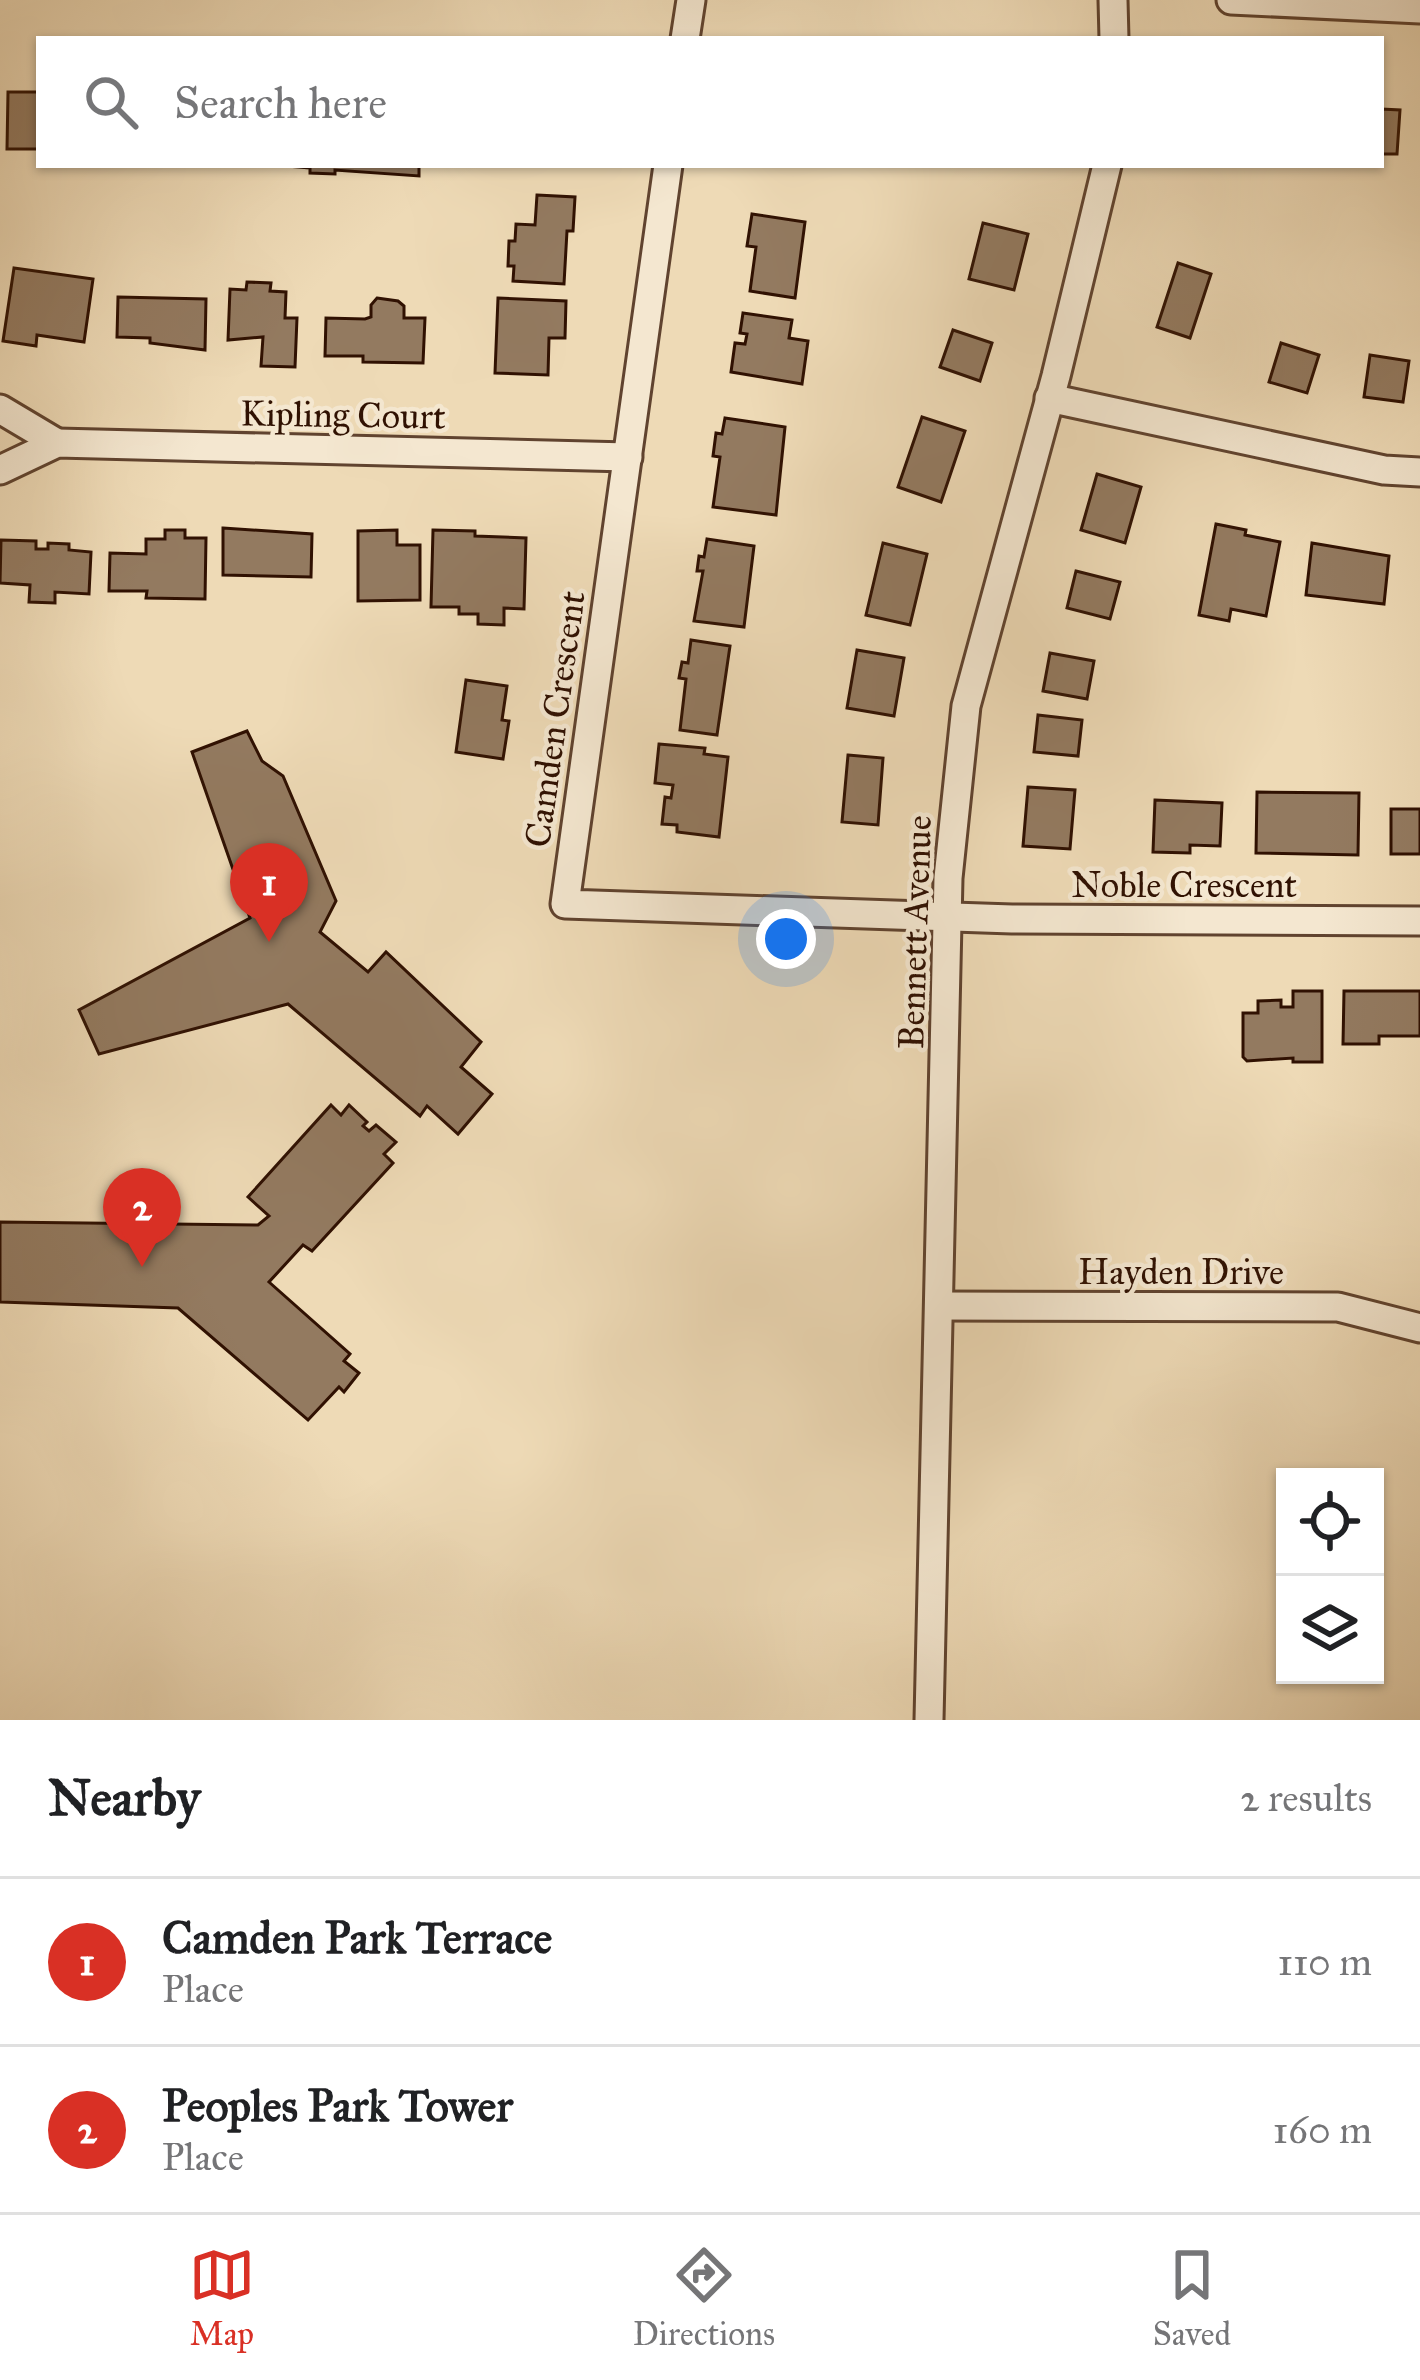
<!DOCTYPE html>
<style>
body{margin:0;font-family:"IM FELL Great Primer",serif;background:#f2f2f2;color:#202124}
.controls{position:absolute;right:36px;bottom:36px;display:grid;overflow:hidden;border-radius:0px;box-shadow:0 3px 9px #0004}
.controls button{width:108px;height:108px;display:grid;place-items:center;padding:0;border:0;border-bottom:3px solid #e0e0e0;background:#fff;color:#202124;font:60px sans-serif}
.you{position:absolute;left:786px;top:939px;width:42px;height:42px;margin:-30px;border:9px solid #fff;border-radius:50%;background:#1a73e8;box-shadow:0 0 0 18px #1a73e833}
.badge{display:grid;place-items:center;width:78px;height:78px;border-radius:50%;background:#d93025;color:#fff;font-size:39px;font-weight:700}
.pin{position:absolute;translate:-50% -99px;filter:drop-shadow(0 3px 6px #0008)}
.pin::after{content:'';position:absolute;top:63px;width:42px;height:36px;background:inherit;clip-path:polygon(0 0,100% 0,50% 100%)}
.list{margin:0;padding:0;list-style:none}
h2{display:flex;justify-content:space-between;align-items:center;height:156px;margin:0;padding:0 48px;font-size:51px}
h2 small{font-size:39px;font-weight:400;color:#757577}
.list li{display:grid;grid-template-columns:78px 1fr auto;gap:36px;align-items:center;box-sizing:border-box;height:168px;padding:0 48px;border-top:3px solid #e0e0e0}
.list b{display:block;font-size:45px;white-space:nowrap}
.list p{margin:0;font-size:39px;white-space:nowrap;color:#757577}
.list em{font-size:39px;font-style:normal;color:#757577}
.icon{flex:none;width:66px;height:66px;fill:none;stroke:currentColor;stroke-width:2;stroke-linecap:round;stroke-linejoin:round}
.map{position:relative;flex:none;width:1420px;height:1720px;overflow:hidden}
.search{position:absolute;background:#fff;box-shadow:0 3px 9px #0004;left:36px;right:36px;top:36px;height:132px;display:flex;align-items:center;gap:30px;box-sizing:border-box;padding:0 42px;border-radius:0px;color:#757577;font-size:45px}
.sheet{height:492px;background:#fff}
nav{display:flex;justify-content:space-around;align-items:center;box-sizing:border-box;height:168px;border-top:3px solid #e0e0e0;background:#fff;font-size:33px;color:#757577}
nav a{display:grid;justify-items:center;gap:6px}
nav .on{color:#d93025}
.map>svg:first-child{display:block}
</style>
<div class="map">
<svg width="1420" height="1720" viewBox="0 0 1420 1720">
<rect width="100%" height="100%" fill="#eedab6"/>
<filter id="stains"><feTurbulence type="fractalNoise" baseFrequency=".00167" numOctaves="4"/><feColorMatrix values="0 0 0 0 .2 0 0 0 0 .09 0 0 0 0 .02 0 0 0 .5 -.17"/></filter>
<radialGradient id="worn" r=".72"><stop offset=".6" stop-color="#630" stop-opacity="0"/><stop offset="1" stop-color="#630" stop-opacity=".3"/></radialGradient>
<g fill="#937a60" stroke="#301102" stroke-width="3">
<path d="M8,92h31v57h-32z"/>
<path d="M1381,109l19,1 -3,44h-16z"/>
<path d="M275,165h144v11l-84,-6v4l-25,-1v-5z"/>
<path d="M537,195l38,2 -2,34h-6l-3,53 -51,-3 1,-15h-6l1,-25h6l1,-17 19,1z"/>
<path d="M752,214l53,8 -10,76 -45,-7 6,-44 -9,-1z"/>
<path d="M983,223l45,11 -14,56 -45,-11z"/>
<path d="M1178,263l33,11 -21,64 -33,-11z"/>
<path d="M14,268l79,11 -9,63 -47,-7 -1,11 -33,-5z"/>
<path d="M247,282l24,1 -1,8 16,1 -1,26h12l-2,49 -34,-1 2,-29 -35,3 2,-51 16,1z"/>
<path d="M118,297l88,2 -1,51 -55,-7v-5l-33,-1z"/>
<path d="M377,298l21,3 6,5v12h21l-2,45 -60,-1v-6h-38l1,-38 39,1 6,-2v-12z"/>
<path d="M498,298l68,3 -1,37h-16l-1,37 -53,-2z"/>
<path d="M743,313l49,7 -3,18 19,3 -6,43 -71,-12 4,-29 10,1 2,-10 -7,-1z"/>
<path d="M953,330l39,13 -12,38 -40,-14z"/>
<path d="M1281,343l38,12 -12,38 -38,-11z"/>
<path d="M1370,355l39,6 -6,41 -39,-5z"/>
<path d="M922,417l43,14 -24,71 -43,-15z"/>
<path d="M725,418l60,9 -9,88 -63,-8 7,-50 -7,-1 3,-23 6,1z"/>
<path d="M1097,474l44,13 -16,56 -44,-13z"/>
<path d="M1216,524l30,6 -1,5 35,7 -14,74 -35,-7 -2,12 -30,-6z"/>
<path d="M223,528l89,6 -1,43 -88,-2z"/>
<path d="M165,530h20v8h21l-1,61 -59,-1 1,-7h-38l1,-38 36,1v-15h19z"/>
<path d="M397,530v15h23v55l-62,1v-70z"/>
<path d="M433,530l42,1v5l51,2 -2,71 -20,-1v17l-26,-1v-10h-19v-7h-28z"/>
<path d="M707,539l47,7 -10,81 -50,-6 9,-50h-6l2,-15 5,1z"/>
<path d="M1,540l35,1v8h12v-6l21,1v6l22,2 -2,42 -34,-2v11l-26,-1 1,-17 -30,-2z"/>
<path d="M883,543l44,11 -17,71 -44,-10z"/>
<path d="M1312,543l77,13 -5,48 -78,-9z"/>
<path d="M1076,571l44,11 -10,37 -43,-11z"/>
<path d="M691,640l39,6 -13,89 -37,-5 6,-51 -7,-1 3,-16 6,1z"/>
<path d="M857,650l47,8 -10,58 -47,-8z"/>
<path d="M1050,653l44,8 -7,38 -44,-8z"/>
<path d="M466,680l41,6 -5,34 7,1 -6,38 -47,-7z"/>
<path d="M1038,715l44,5 -4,36 -44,-4z"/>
<path d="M247,731l15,30 21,15 53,125 -16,31 48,40 18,-20 95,90 -20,25 31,27 -34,40 -31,-28 -7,10 -132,-112 -189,50 -20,-44 171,-92 -58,-166z"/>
<path d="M659,744l46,4 -1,6 24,3 -9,80 -42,-5v-7l-15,-1 3,-27 6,1 2,-13 -18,-2z"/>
<path d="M848,755l35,3 -5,67 -36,-3z"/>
<path d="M1028,787l47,3 -5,59 -47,-3z"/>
<path d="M1257,792l102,1 -1,62 -102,-2z"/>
<path d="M1155,800l67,3 -2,43 -30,-1v8l-37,-1z"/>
<rect x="1391" y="809" width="29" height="45"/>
<path d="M1293,991h29v71h-29v-4l-46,3 -4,-4v-44h15v-12l23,-1v7h12z"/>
<path d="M1344,991h76v45h-41v8h-36z"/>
<path d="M331,1105l10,10 8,-10 18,17 -4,4 6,5 7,-6 20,17 -12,12 9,9 -81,88 -9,-6 -34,37 81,72 -6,7 15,12 -15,19 -5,-5 -31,33 -130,-112 -178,-6v-80l258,3 11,-9 -21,-19z"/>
</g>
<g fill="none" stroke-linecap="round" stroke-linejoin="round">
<defs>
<g id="street">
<path d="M1113,0l1,39"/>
<path d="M1231,0l189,9"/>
<path d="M685,39l6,-39"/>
<path d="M668,165l-103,739 447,15 408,2"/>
<path d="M1049,398l335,72 36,2"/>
<path d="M0,409l57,34"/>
<path d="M0,470l57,-27 571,14"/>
<path d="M939,1306l399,1 82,21"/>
<path d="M929,1720l19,-842 18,-172 90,-330 51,-211"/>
</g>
</defs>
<use href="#street" stroke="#60432f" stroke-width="33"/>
<use href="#street" stroke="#f4e7d0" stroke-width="27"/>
</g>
<g text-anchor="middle" stroke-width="9" stroke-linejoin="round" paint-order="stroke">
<g font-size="36" fill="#301102" stroke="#f4e7d0">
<text transform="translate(343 414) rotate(1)" y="13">Kipling Court</text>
<text transform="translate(554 719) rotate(-82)" y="13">Camden Crescent</text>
<text x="1184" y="897">Noble Crescent</text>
<text transform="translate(914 932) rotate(-88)" y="13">Bennett Avenue</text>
<text x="1181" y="1284">Hayden Drive</text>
</g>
</g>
<rect width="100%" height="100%" filter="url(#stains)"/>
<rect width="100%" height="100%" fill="url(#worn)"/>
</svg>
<div class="controls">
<button><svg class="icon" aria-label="locate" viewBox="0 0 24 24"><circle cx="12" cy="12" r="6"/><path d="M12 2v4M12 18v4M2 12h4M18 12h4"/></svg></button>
<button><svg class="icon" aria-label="layers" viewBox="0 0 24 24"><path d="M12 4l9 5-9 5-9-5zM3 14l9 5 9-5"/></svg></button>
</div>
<div class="you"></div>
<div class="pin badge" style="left:269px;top:942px">1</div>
<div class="pin badge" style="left:142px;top:1267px">2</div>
<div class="search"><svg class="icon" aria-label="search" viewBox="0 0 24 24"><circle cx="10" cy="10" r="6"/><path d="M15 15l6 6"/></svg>Search here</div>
</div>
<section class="sheet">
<h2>Nearby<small>2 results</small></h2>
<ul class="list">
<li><span class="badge">1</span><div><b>Camden Park Terrace</b><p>Place</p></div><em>110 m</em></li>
<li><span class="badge">2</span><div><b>Peoples Park Tower</b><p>Place</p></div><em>160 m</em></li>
</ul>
</section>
<nav>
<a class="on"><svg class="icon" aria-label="map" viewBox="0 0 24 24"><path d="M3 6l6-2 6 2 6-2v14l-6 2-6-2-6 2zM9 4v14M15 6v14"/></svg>Map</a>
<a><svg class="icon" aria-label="directions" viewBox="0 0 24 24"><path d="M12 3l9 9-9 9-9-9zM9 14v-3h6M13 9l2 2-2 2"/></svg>Directions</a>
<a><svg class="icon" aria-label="saved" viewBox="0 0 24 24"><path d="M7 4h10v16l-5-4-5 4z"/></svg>Saved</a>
</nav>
